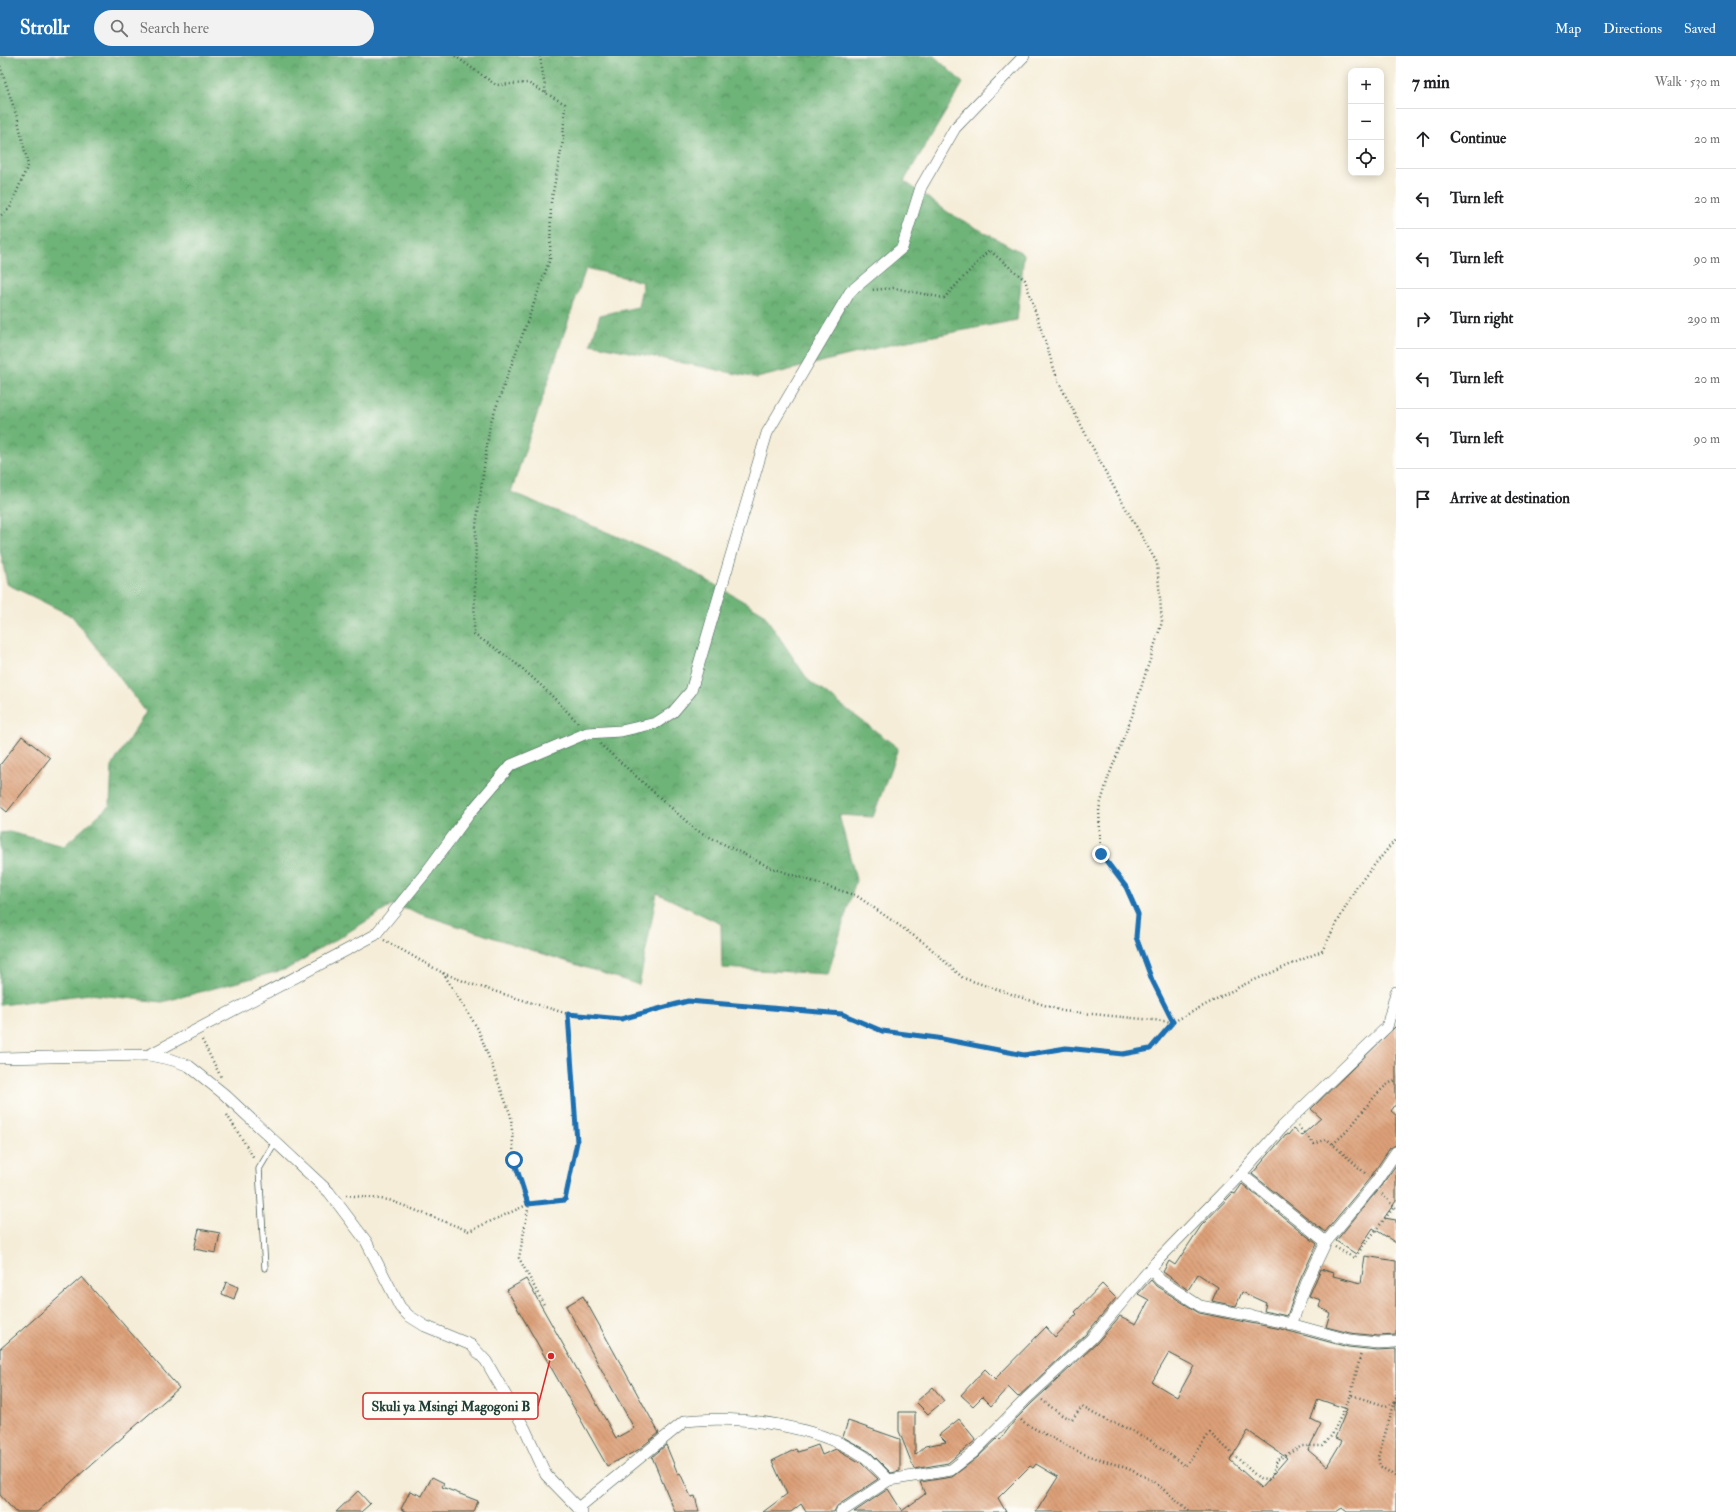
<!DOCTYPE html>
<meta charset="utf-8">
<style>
body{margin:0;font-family:"IM FELL Double Pica",serif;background:#f2f2f2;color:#202124}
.controls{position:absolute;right:12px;top:12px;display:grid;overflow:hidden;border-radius:8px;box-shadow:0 2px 10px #0003}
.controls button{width:36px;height:36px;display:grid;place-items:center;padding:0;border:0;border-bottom:1px solid #e0e0e0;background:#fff;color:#202124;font:20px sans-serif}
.stop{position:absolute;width:12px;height:12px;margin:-9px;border:3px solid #1f6fb2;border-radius:50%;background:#fff}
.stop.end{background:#1f6fb2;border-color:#fff;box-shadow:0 1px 4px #0008}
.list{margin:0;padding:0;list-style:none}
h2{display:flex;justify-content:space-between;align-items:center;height:52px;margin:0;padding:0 16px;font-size:17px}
h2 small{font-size:13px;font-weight:400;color:#757577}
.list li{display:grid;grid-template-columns:26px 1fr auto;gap:12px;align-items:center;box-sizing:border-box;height:60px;padding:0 16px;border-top:1px solid #e0e0e0}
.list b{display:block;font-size:15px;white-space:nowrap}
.list em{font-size:13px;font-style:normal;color:#757577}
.icon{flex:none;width:22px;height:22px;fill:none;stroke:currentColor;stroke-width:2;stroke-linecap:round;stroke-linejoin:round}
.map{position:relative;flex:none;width:1396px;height:1456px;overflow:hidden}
header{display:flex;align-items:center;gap:24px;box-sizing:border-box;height:56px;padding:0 20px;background:#1f6fb2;color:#fff}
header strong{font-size:19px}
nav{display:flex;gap:22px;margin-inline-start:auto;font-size:14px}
.search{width:280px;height:36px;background:#f2f2f2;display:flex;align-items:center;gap:10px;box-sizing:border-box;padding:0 14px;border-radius:22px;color:#757577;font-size:15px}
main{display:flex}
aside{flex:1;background:#fff}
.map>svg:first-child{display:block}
</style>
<header>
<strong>Strollr</strong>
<div class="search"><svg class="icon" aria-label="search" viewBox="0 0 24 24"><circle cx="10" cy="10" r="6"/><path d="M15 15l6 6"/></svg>Search here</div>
<nav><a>Map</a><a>Directions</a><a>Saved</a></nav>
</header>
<main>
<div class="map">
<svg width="1396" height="1456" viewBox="0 0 1396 1456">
<defs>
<pattern id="forest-crowns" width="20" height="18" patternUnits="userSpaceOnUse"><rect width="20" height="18" fill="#6eb378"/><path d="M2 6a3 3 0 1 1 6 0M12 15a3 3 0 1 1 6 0" fill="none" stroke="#5a9363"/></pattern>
<pattern id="building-back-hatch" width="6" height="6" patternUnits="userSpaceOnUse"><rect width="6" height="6" fill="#dda078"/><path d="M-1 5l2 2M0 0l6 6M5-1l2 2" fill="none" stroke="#b38463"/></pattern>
</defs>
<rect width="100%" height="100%" fill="#fdfcf7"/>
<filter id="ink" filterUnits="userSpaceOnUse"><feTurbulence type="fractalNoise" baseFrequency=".025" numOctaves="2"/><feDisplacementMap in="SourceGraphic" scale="8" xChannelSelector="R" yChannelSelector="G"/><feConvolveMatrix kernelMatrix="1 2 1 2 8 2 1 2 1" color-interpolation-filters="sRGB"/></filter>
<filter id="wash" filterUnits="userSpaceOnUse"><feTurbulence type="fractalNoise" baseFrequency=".012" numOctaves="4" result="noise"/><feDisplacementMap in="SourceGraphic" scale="16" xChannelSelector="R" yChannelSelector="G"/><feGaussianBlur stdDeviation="0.9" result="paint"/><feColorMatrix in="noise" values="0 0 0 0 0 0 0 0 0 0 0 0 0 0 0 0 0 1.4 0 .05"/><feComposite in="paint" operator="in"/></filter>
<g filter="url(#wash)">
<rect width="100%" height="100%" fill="#f5edd8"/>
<path fill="url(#forest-crowns)" stroke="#467856" d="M0,0h934l29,27 -59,98 45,32 75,41 -7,66 -120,23 -140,35 -166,-34 9,-29 38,-8 5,-25 -57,-14 -75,224 160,67 92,54 45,67 90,68 -25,69 -34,-2 17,65 -28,94 -106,-6 -1,-44 -64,-31 -18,92 -246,-80 -106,64 -125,33 -72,-8 -90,11v-172l9,-1 55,14 46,-41 2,-39 34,-54 -74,-96 -65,-32 -7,-35z"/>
<g id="blocks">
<g fill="url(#building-back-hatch)" fill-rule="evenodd">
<path d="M22,680l28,22 -43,54 -7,-6v-41z"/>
<path d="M1396,970v78l-5,7 5,4v30l-6,3 -20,30 -45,54 -73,-58 34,-40 2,1 5,-6 8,7 20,-18 -10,-9z"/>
<path d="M1396,1109v36l-12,17 12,2v23l-23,-15 -17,26 -20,-13 45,-55z"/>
<path d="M1242,1128l75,60 -17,36 -13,36 -23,-5 2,-8 -24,-11 -6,14 -24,-5 6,-14 -20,-13 -10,16 -25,-18 6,-11 6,4 26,-39 32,-33 2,1z"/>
<path d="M199,1173l21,4 -4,20 -22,-4z"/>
<path d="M1365,1200l31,5v74l-18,1 -28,-3 -24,-6 4,-14 -11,-6 2,-7 -12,-4 12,-27 13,4 -1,3 28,7z"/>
<path d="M82,1221l97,111 -142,124h-22l-15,-17v-146z"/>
<path d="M526,1223l90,159 18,-10 -68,-122 17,-10 76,137 -21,17 -31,16 -100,-176z"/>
<path d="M1151,1224l5,6 43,27 82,16 67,18 29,3 19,-1v163h-49l-5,-4 -6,4h-300l22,-35 -22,-13 -3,4 -3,-2 -32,32 8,14h-152l34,-23 14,22 23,-17 -5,-12 32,-5 26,-20 20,-19 2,2 15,-20 17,-17 64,-59 24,-28 16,8 13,-24 -11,-6zM1169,1297l25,13 -17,31 -25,-15zM1318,1343l29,10 -12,29 7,3 -15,25 -19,-16 13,-26 -10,-5zM1248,1375l39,27 -26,30 -31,-28z"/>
<path d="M226,1226l12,5 -4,12 -12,-5z"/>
<path d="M1102,1228l14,14 -30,36 -68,63 -10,-10 -17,19 -9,-9 -9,9 -12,-11 24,-26 10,10 51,-52 9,10 22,-23 -2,-2z"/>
<path d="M933,1331l11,14 -16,13 -12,-12z"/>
<path d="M899,1356h16v43l10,-9 21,-4 -7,-7 20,-16 17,21 -28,23 -34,6 -15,-38z"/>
<path d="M848,1365l52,18v32l-9,2 -21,-21 -27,-15z"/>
<path d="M666,1389l12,29 2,-1 11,24 4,-1 4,16h-24l-23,-55z"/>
<path d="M818,1389l4,10 14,-6 4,2 21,12 17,16 -41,27 -3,6h-28l-5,-8 -10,8h-28l24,-18 -15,-33 24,-12 2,3z"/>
<path d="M432,1421l12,6 -2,4 36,14 -4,11h-66l-7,-3 9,-18 12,5z"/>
<path d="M358,1435l12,13 -9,8h-25z"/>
</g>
</g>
</g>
<g filter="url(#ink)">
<use href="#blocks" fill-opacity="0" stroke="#3f574d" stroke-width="1"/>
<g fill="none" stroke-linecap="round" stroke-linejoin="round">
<defs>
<path id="service" d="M265,1212l-6,-99 16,-27"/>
<g id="minor">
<path d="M149,999l24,5 16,6 35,28 105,98 37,49 34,66 9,9 16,10 46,19 15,16 39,68 21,46 36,37"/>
<path d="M0,1002l149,-3 226,-120 52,-64 43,-58 41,-48 76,-32 34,-2 35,-8 17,-11 18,-21 76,-258 83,-141 52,-44 19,-61 34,-59 69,-72"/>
<path d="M1241,1118l85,68"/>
<path d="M1151,1213l9,11 40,26 83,16 66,18 29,3 18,-1"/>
<path d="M1291,1269l16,-43 19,-40 50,-60 20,-30"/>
<path d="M578,1452l107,-87c55,-6 129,4 177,34 10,6 18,17 27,25l62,-10 23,-18 53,-54 64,-59 65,-77 85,-88 41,-47 105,-100 9,-35"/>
<path d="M841,1456l48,-32"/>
</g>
</defs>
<use href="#service" stroke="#3f574d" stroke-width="7"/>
<use href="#minor" stroke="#3f574d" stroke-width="12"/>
<g stroke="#3f574d" stroke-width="2.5" stroke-dasharray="1 3" stroke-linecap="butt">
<path d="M455,0l41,29 32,-2 37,21 -2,37 -12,61 -1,57 -60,165 -14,102 -2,109c41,23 73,55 105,89"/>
<path d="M540,0l6,37"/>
<path d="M0,10l18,54 10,45 -18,43 -10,8"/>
<path d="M600,688l96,86 73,37 88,29 70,49 36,33 99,33 111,11 -21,-42 -16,-43 3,-23 -13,-27 -25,-33 -2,-45 9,-31 24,-62 30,-94 -5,-59 -50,-88 -49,-94 -33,-101 -36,-30 -45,48 -50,-10 -23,2"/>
<path d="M384,884l59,33 28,11 97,30 53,5 67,-18 154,13 40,17 55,7 87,17 42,-7 57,6 28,-5 22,-27 70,-37 79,-34 35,-65 39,-47"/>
<path d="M443,917l35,56 33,87 3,45 15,43 -10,54 25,47"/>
<path d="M202,984l19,37"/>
<path d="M227,1059l27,43"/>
<path d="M1298,1070l16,18 13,-5 40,36"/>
<path d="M1333,1088c6,-6 13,-11 18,-18 13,-15 27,-39 45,-46"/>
<path d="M1382,1138l12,13"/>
<path d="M346,1139l43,5 80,31 60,-27 36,-4 12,-58 -9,-128"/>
<path d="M1335,1191l19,11 40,-51 2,1"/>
<path d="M1351,1339l10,-42"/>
<path d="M1396,1342l-18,59 2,9 16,11"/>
<path d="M1042,1344l21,16 9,3 10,-12 27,15 7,1 34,17 35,26 25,-33 50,46 6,1 6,-3 5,-17 25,-14h21l9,-11 19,-40 35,11 10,-4"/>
<path d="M1021,1364l3,3 57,30 48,16 24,12 38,31"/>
</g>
<use href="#service" stroke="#fff" stroke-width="5.5"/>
<use href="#minor" stroke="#fff" stroke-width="11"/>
</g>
</g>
<g fill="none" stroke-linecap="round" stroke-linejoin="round" filter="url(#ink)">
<path stroke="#1f6fb2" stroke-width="5" d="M514,1104l14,44 37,-4 12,-58 -9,-128 53,5 67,-18 154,13 40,17 55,7 87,17 42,-7 57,6 27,-5 23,-27 -21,-42 -16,-43 2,-23 -12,-27 -25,-33"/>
</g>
<path fill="none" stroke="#d62828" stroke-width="1.5" d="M551 1300L538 1350"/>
<circle fill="#d62828" stroke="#fdfcf7" stroke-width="1.5" cx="551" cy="1300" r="4"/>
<rect fill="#fdfcf7" stroke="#d62828" stroke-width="1.5" x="363" y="1337" width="175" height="26" rx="4"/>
<g font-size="14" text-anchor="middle" font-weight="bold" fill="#1f3d34">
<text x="451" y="1355">Skuli ya Msingi Magogoni B</text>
</g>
</svg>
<div class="controls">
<button>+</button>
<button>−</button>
<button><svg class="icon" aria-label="locate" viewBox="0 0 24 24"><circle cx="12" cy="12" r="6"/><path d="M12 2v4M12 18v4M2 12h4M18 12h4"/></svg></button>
</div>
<div class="stop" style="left:514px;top:1104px"></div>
<div class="stop end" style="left:1101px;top:798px"></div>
</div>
<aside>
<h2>7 min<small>Walk · 530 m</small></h2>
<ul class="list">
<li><svg class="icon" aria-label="ahead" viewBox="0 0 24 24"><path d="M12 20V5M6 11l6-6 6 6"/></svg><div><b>Continue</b></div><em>20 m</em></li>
<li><svg class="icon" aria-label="left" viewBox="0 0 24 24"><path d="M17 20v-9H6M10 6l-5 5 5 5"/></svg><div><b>Turn left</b></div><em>20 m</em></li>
<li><svg class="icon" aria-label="left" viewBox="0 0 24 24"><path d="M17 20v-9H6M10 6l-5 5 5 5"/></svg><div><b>Turn left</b></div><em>90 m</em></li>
<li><svg class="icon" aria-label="right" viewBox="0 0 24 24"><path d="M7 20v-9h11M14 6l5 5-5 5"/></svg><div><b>Turn right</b></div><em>290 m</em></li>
<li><svg class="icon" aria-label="left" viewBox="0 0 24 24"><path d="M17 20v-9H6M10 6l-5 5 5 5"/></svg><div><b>Turn left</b></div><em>20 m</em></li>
<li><svg class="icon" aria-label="left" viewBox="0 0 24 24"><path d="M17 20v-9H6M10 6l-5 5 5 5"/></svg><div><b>Turn left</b></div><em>90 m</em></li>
<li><svg class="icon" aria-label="arrive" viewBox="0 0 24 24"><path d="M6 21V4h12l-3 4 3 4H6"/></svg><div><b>Arrive at destination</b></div></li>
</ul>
</aside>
</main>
